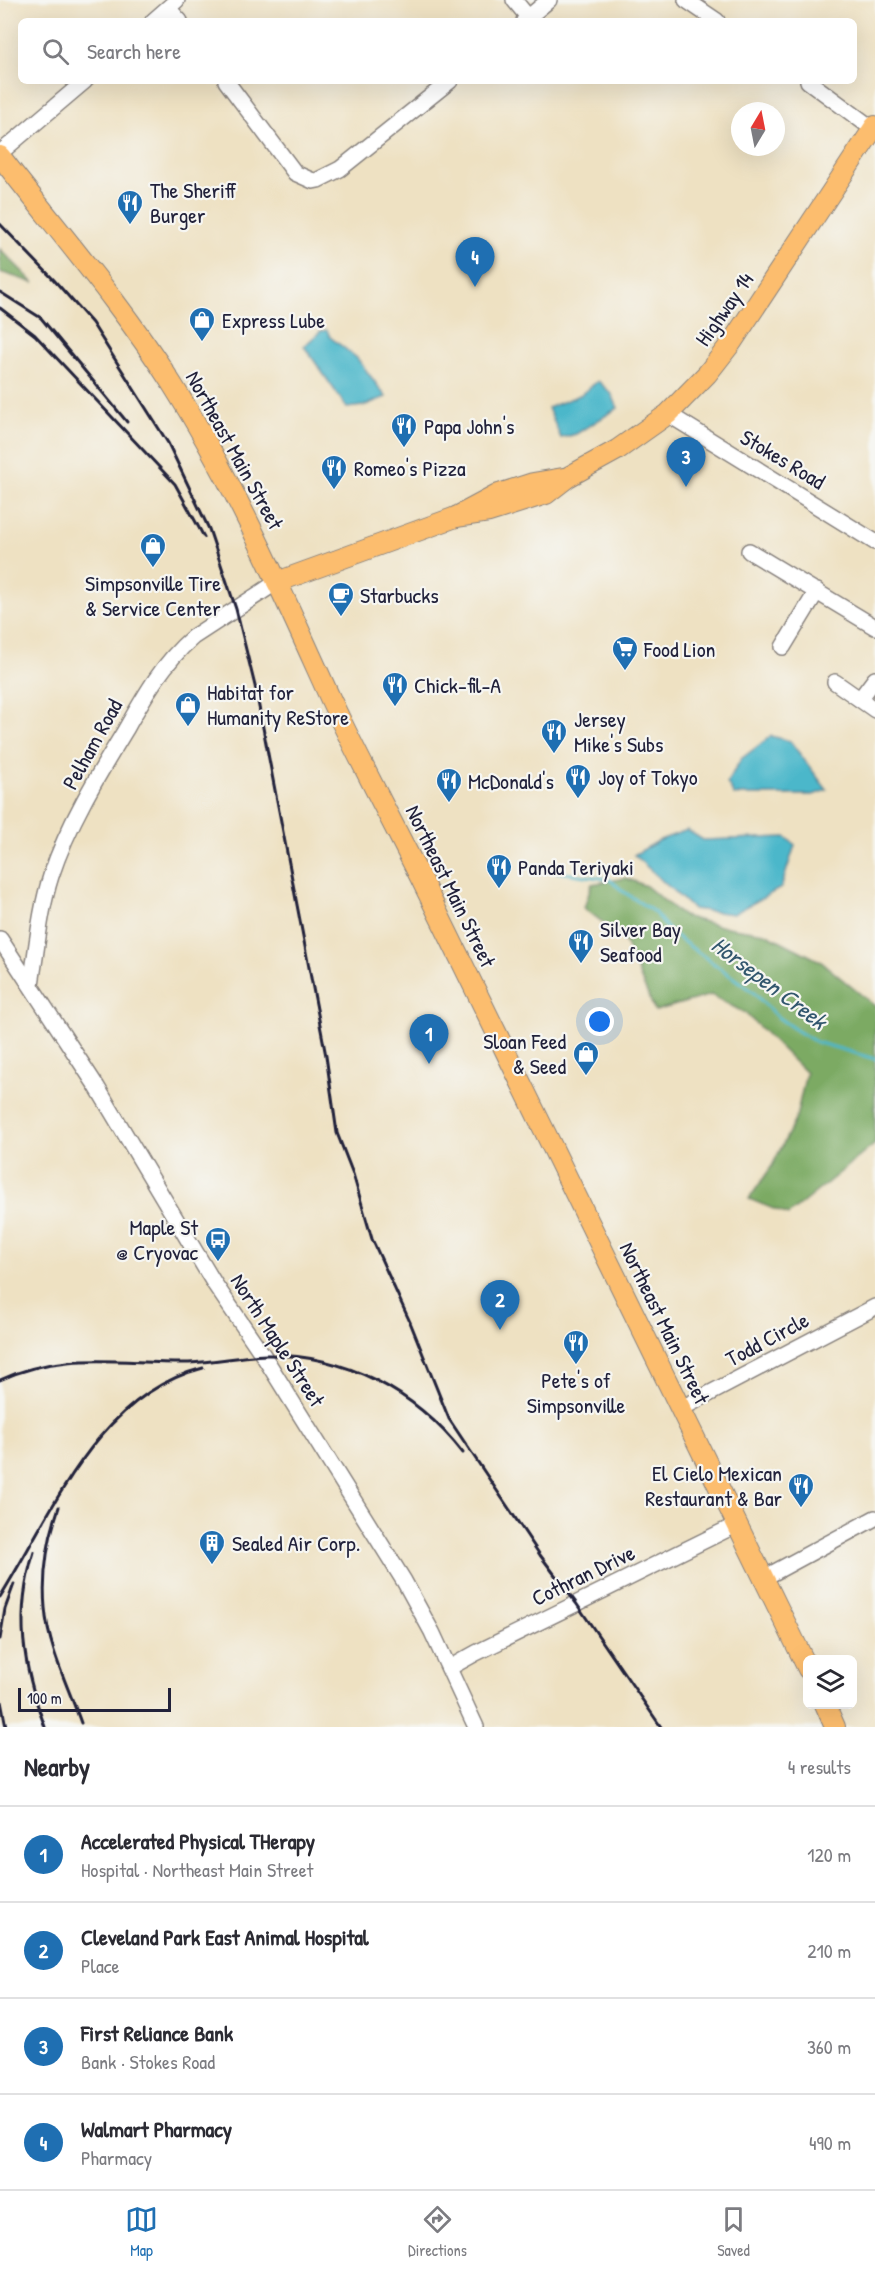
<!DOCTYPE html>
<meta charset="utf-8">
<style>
body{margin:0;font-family:"Patrick Hand",sans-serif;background:#f7f7f7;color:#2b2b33}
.controls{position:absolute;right:18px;bottom:18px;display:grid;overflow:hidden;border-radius:9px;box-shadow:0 6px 24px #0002}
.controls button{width:54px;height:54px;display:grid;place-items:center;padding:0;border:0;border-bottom:2px solid #e1e1e2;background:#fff;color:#2b2b33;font:30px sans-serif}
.compass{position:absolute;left:731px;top:102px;width:54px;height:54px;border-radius:50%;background:#fff;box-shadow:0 6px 24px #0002;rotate:10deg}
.scale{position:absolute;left:18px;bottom:15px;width:153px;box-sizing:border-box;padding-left:6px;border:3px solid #22223b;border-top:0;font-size:16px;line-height:21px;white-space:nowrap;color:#22223b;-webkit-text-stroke:4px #f6f6f2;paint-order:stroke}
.you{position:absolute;left:600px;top:1022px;width:21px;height:21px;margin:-15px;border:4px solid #fff;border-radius:50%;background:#1a73e8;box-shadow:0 0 0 9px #1a73e833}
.badge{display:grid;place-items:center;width:39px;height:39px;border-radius:50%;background:#1f6fb2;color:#fff;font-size:20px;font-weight:700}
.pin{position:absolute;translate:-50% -50px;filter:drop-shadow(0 2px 3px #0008)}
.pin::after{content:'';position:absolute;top:32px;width:21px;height:18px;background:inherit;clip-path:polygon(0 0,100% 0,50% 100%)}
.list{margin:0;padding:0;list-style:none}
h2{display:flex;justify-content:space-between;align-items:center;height:78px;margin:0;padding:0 24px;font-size:26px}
h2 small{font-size:20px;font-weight:400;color:#7c7c81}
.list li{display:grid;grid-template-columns:39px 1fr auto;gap:18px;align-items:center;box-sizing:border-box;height:96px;padding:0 24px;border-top:2px solid #e1e1e2}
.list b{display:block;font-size:22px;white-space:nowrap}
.list p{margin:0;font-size:20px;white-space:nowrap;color:#7c7c81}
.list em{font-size:20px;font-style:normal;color:#7c7c81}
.icon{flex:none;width:33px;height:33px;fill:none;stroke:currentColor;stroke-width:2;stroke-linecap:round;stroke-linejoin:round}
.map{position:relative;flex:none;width:875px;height:1727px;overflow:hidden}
.search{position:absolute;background:#fff;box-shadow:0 6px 24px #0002;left:18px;right:18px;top:18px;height:66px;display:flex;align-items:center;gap:15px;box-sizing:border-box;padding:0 21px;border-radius:9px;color:#7c7c81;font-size:22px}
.sheet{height:462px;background:#fff}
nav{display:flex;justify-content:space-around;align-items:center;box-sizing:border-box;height:84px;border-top:2px solid #e1e1e2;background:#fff;font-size:16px;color:#7c7c81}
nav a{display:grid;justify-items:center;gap:3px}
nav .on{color:#1f6fb2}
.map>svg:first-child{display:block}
</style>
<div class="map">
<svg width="875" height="1727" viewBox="0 0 875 1727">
<rect width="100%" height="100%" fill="#f6f6f2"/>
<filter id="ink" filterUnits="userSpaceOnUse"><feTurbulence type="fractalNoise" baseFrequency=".0167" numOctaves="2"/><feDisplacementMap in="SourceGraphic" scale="12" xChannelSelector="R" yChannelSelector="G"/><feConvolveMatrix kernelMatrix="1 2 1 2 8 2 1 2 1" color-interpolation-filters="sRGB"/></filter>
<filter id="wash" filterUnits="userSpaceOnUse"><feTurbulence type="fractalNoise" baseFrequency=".008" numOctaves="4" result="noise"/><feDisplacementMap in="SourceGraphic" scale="24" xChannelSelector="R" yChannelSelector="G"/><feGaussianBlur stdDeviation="1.35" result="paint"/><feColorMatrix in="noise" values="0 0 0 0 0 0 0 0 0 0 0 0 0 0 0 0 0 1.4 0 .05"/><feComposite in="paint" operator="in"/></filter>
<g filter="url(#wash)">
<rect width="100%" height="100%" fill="#eee1c2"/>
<g fill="#7baa64" stroke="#4e6650" stroke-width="1.5">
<path d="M0,249l34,34 -34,-11z"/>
<path d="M626,878l20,8 37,30 37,10 45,7 55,28 55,45v138l-87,71 -39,-16 23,-33 24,-48 10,-45 -61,-60 -34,-18 -56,16 -32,-73 -39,-30 8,-24z"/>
</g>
<g fill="#4cb7ca" stroke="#376c82" stroke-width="1.5">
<path d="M327,330l3,7 27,21 29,39 -23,9 -16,2 -43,-62 17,-15z"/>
<path d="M598,381l13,12 7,15 -42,26 -15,4 -13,-30 32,-13z"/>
<path d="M771,736l19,5 37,49 -14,5h-79l-7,-12 14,-24z"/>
<path d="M687,830l16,10 83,-3 9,8 -14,43 -48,26 -40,-5 -59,-54 26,-15z"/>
</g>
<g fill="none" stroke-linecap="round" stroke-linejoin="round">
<path stroke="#4cb7ca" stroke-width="3" d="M557,872l52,7 15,13 30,20 16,20 83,60 23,24 20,14 20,12 59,17"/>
</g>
</g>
<g filter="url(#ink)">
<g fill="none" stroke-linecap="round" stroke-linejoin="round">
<defs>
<g id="minor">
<path d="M514,0l14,17"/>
<path d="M686,0l31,21"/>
<path d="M168,8l12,13"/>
<path d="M153,21l24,-21"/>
<path d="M524,21l25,-21"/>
<path d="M226,81l69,92 18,8 5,-1 22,-11 110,-88"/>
<path d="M808,81l65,48"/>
<path d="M0,153l85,-72"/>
<path d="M668,414l207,128"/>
<path d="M749,551l126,76"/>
<path d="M783,647l34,-56"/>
<path d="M835,682l40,28"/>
<path d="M860,699l15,-20"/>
<path d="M0,939l97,148 117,196 49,72 141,226 28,51 44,95"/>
<path d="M31,984c6,-36 9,-74 20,-108 17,-52 47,-101 75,-147 19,-34 37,-66 67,-92l84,-55"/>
<path d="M680,1409l195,-102"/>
<path d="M762,1579l113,-61"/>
<path d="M449,1668l27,-15 262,-129"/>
</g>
<g id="major">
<path d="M0,156c58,75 121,147 172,228 63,100 110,208 159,316 29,62 62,123 93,185 128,261 257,522 384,784"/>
<path d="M456,517l33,-5 57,-18 22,-17 49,-27 51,-36 39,-40 25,-32 143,-216"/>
<path d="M277,582l179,-65 43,-23 34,-11 30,-5"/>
<path d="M825,1704l10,23"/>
</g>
</defs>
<use href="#minor" stroke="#88827e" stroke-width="18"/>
<use href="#major" stroke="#88827e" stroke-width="22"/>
<use href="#minor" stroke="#fff" stroke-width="15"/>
<use href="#major" stroke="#fcbd6e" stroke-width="20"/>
<g stroke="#22223b" stroke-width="3">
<path d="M0,224l54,56 38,43 76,120 41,86 27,80 19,77 71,370 11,77 16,41 19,65 38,83 39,97 91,136 36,48 85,124"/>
<path d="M0,292l41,26 86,104"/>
<path d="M0,308l35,27 140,149 29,53"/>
<path d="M0,1380c66,-30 120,-16 189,-17 26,-1 51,-7 77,-8 79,-1 149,36 197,98"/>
<path d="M59,1507c-11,32 -17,67 -14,101 3,39 23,78 36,115"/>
<path d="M34,1552c-20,62 -11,115 11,175"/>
<path d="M0,1597c53,-85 97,-202 203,-229"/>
<path d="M0,1639l5,-30 9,-25"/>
<path d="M0,1696l6,31"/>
</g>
</g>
</g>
<defs>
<symbol id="restaurant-pin" viewBox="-11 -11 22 30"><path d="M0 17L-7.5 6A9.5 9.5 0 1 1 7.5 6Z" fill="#1f6fb2" stroke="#f6f6f2"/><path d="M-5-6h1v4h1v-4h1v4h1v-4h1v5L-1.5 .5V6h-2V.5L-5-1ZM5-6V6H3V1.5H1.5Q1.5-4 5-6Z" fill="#fff"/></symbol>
<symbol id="shop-pin" viewBox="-11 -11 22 30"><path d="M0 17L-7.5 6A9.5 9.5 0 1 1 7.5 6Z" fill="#1f6fb2" stroke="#f6f6f2"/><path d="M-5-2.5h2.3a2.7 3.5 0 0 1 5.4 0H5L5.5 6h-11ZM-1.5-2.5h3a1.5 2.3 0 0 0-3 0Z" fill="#fff"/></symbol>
<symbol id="cafe-pin" viewBox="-11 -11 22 30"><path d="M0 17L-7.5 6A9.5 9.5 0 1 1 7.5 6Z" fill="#1f6fb2" stroke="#f6f6f2"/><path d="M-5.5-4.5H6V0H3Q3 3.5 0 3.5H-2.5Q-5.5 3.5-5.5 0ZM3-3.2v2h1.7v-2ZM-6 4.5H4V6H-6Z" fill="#fff"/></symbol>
<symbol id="supermarket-pin" viewBox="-11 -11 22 30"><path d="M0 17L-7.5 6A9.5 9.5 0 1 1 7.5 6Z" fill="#1f6fb2" stroke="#f6f6f2"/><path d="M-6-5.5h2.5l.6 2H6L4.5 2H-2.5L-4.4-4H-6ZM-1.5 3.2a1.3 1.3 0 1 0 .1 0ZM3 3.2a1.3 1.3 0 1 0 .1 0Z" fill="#fff"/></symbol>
<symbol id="bus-pin" viewBox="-11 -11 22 30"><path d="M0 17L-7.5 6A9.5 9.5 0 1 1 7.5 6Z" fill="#1f6fb2" stroke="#f6f6f2"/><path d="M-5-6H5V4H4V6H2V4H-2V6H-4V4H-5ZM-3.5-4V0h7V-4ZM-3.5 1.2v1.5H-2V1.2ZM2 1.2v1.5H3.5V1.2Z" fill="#fff"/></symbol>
<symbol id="building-pin" viewBox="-11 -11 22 30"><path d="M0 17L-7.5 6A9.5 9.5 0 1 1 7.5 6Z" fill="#1f6fb2" stroke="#f6f6f2"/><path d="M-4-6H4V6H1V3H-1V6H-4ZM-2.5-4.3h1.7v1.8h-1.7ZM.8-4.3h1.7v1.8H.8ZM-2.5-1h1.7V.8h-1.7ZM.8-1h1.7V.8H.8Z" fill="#fff"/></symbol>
</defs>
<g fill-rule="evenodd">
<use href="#restaurant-pin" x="115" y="188" width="30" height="40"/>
<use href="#shop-pin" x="187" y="305" width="30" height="40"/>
<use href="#restaurant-pin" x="389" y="411" width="30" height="40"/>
<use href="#restaurant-pin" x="319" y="453" width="30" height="40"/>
<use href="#shop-pin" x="138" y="531" width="30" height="40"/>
<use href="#cafe-pin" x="326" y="580" width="30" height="40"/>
<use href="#supermarket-pin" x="610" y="634" width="30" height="40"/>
<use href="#restaurant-pin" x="380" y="670" width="30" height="40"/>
<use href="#shop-pin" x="173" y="690" width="30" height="40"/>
<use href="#restaurant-pin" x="539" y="717" width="30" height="40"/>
<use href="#restaurant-pin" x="563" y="762" width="30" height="40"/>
<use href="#restaurant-pin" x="434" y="766" width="30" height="40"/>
<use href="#restaurant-pin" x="484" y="852" width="30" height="40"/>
<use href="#restaurant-pin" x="566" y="927" width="30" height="40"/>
<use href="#shop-pin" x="571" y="1039" width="30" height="40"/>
<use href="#bus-pin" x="203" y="1225" width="30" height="40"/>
<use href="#restaurant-pin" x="561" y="1328" width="30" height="40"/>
<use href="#restaurant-pin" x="786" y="1471" width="30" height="40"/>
<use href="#building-pin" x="197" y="1528" width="30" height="40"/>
</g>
<g text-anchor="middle" stroke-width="4.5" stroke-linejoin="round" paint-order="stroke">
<g font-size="22" fill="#22223b" stroke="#f6f6f2" text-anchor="start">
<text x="150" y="198">The Sheriff<tspan x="150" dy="25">Burger</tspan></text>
<text x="222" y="328">Express Lube</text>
<text x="424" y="434">Papa John's</text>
<text x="354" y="476">Romeo's Pizza</text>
<text x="153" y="591" text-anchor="middle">Simpsonville Tire<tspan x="153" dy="25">&amp; Service Center</tspan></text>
<text x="360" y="603">Starbucks</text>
<text x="644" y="657">Food Lion</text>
<text x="414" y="693">Chick-fil-A</text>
<text x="207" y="700">Habitat for<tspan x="207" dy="25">Humanity ReStore</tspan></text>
<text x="574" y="727">Jersey<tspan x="574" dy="25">Mike's Subs</tspan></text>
<text x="598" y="785">Joy of Tokyo</text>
<text x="468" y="789">McDonald's</text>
<text x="518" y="875">Panda Teriyaki</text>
<text x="600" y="937">Silver Bay<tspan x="600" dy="25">Seafood</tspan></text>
<text x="566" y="1049" text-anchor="end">Sloan Feed<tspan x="566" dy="25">&amp; Seed</tspan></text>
<text x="198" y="1235" text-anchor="end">Maple St<tspan x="198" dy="25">@ Cryovac</tspan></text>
<text x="576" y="1388" text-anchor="middle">Pete's of<tspan x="576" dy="25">Simpsonville</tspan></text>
<text x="782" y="1481" text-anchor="end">El Cielo Mexican<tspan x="782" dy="25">Restaurant &amp; Bar</tspan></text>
<text x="232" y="1551">Sealed Air Corp.</text>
</g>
<g font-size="22" fill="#22223b" stroke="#f6f6f2">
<text transform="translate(724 309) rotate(-55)" y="8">Highway 14</text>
<text transform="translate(235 450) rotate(61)" y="8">Northeast Main Street</text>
<text transform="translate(783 459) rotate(31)" y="8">Stokes Road</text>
<text transform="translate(92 744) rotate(-61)" y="8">Pelham Road</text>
<text transform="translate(451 886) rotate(64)" y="8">Northeast Main Street</text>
<text transform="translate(665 1323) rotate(64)" y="8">Northeast Main Street</text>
<text transform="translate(767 1339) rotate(-28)" y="8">Todd Circle</text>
<text transform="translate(278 1340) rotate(57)" y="8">North Maple Street</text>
<text transform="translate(583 1575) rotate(-26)" y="8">Cothran Drive</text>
</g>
<g font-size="24" font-style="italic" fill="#31566d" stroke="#f6f6f2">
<text transform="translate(769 983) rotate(37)" y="8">Horsepen Creek</text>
</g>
</g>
</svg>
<div class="controls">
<button><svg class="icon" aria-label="layers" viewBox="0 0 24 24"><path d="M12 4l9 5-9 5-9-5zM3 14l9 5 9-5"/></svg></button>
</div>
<svg class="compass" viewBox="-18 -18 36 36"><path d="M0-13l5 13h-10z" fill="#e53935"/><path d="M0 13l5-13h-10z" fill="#7c7c81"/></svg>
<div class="scale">100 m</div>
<div class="you"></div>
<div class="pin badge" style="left:429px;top:1064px">1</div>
<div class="pin badge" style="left:500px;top:1330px">2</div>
<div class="pin badge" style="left:686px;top:487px">3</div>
<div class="pin badge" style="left:475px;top:287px">4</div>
<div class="search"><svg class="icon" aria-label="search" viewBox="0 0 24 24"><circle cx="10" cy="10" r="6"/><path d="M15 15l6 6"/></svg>Search here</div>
</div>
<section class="sheet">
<h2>Nearby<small>4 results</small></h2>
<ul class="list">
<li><span class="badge">1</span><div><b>Accelerated Physical THerapy</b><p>Hospital · Northeast Main Street</p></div><em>120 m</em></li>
<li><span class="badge">2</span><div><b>Cleveland Park East Animal Hospital</b><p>Place</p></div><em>210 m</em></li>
<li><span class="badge">3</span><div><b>First Reliance Bank</b><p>Bank · Stokes Road</p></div><em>360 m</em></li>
<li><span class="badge">4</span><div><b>Walmart Pharmacy</b><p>Pharmacy</p></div><em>490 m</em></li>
</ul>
</section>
<nav>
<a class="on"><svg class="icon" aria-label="map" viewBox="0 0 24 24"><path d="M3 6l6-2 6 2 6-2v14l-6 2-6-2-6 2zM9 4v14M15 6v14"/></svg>Map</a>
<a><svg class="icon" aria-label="directions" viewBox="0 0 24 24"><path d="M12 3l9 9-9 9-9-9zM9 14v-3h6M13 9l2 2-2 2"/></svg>Directions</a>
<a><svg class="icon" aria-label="saved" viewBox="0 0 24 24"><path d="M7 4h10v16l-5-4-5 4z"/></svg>Saved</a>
</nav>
